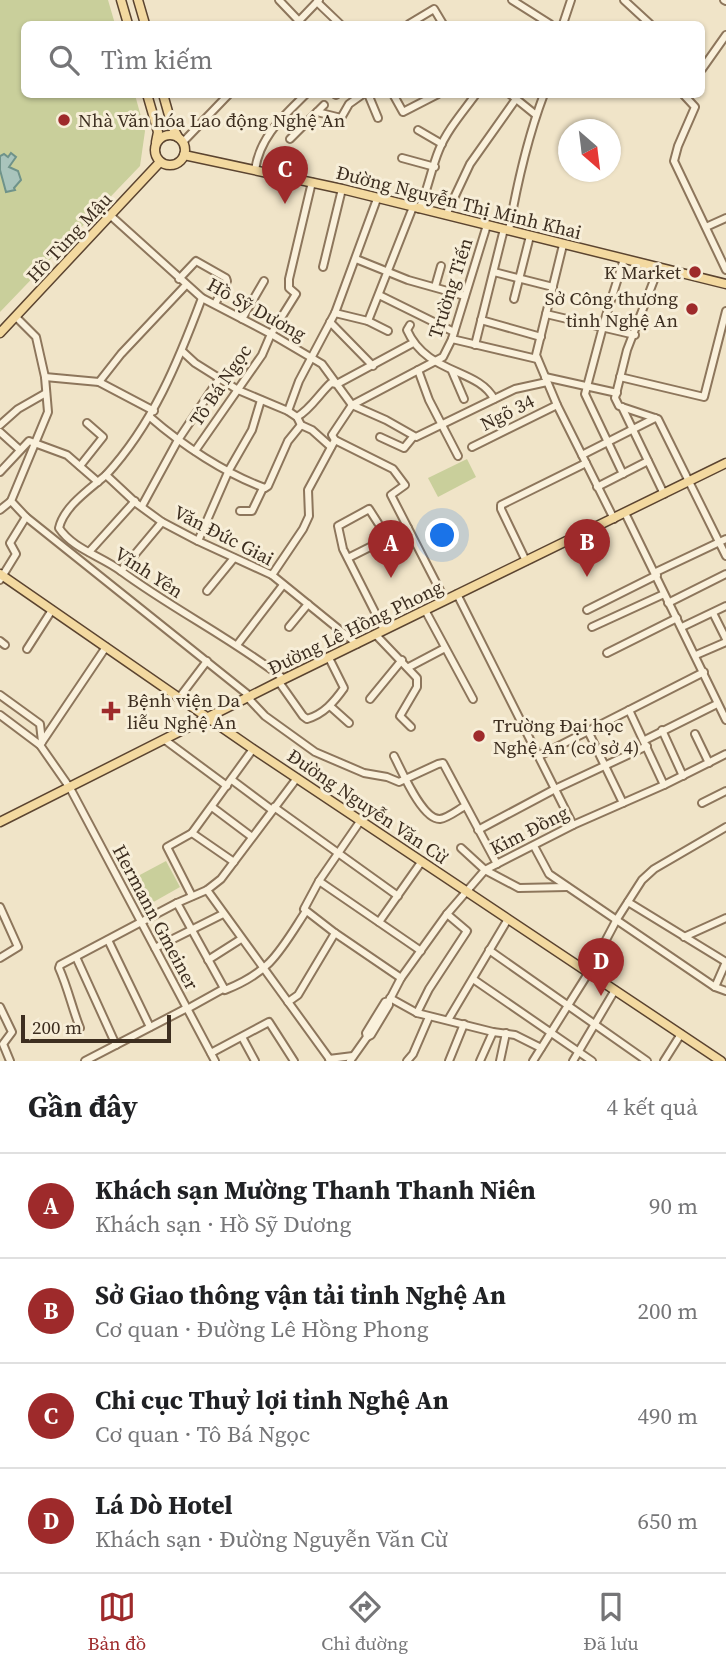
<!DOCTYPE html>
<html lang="vi">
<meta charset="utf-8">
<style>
body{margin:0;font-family:"Source Serif 4",serif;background:#f6f6f6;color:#202124}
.compass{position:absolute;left:558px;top:119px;width:63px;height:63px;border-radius:50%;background:#fff;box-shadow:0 2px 5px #0004;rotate:152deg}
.scale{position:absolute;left:21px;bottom:18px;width:150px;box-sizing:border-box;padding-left:7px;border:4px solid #3d2e20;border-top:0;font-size:19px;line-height:24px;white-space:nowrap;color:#3d2e20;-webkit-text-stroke:5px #f7eed8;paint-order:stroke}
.you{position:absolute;left:443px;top:536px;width:24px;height:24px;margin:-18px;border:5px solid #fff;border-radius:50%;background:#1a73e8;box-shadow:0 0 0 10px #1a73e833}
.badge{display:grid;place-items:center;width:46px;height:46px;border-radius:50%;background:#9e2a2b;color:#fff;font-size:23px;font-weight:700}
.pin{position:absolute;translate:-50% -58px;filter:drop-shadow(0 2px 4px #0008)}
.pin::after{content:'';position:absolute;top:37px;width:24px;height:21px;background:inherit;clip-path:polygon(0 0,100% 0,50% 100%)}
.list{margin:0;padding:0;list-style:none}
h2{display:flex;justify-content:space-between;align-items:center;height:91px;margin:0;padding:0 28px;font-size:30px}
h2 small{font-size:23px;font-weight:400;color:#757577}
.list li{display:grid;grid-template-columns:46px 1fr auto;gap:21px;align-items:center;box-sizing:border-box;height:105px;padding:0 28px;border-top:2px solid #e0e0e0}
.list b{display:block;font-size:26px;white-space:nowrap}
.list p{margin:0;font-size:23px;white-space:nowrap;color:#757577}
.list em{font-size:23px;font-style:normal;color:#757577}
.icon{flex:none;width:38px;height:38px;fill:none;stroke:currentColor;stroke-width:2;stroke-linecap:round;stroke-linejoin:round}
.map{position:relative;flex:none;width:726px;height:1061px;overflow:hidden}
.search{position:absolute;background:#fff;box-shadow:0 2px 5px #0004;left:21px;right:21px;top:21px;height:77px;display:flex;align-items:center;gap:18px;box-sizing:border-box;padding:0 24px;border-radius:10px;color:#757577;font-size:26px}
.sheet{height:511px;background:#fff}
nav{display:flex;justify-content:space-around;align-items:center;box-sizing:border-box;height:98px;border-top:2px solid #e0e0e0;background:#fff;font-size:19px;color:#757577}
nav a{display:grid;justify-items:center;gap:4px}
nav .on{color:#9e2a2b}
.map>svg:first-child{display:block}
</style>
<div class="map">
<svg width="726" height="1061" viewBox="0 0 726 1061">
<rect width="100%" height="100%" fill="#f0e4c8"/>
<g fill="#c9cf9b">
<path d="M0,0h108l7,24h-91v70l111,1 10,36 -5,35 -140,146z"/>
<path d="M467,459l9,18 -38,20 -10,-19z"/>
<path d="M166,861l14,26 -30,17 -14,-27z"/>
</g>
<path fill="#a9c4bc" stroke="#6f938a" stroke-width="2" d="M11,153l5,4 -7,10 9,4 3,9 -7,8 1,2 -9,2 -6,-22v-14l4,-2 4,3z"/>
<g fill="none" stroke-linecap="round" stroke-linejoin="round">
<defs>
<g id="minor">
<path d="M279,0l20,21"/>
<path d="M512,0l38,24"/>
<path d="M624,0l26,24"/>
<path d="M724,0l2,1"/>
<path d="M317,2l23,22"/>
<path d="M296,24l23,-24"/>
<path d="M409,24l25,-15 9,15"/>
<path d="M563,24l8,-24"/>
<path d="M702,69l24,-34"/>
<path d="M368,94l10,24"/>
<path d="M393,94l10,18 35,-18"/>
<path d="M510,94l26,21"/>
<path d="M683,94l12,13 -17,39 -4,15 52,109"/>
<path d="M336,95v-1"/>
<path d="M317,112l24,6 8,-14 14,-10"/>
<path d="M418,130l24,14"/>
<path d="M290,139l34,-34"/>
<path d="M183,142l46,-48"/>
<path d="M402,158l33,9"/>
<path d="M255,170c5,-34 28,-53 51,-76"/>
<path d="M419,209c9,-19 12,-40 20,-59 8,-20 24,-38 37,-56"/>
<path d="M446,215l24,-51 46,-65"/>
<path d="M111,216l91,82 69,36 51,30 30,41"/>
<path d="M706,227l20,-9"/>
<path d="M509,230c8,-46 18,-91 35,-136"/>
<path d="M563,245l-27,110 21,50 57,114"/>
<path d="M356,259l52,21 57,16"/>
<path d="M323,267l19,-78"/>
<path d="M659,267l-32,83 -12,48 4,8 39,13 68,137"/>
<path d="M494,272l59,15"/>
<path d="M179,279l17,-18 30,17 1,3 -12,23"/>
<path d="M435,287l6,-21"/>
<path d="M379,295l75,37"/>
<path d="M202,298c-24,64 -49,126 -96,177l30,28 26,19 36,19 74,34 85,69"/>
<path d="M514,299l16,-63"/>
<path d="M335,313l33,8 45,-114"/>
<path d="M546,314l89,21"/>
<path d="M16,317l20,20 9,40 3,35 -37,89 15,16 225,180"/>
<path d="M242,319l22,-38"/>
<path d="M481,320l60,17"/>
<path d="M368,321l20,10"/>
<path d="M330,322l43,44"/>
<path d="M410,325l-3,5c20,45 71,38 87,69"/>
<path d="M452,339l85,20"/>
<path d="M475,345l29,-116"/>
<path d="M182,351l13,12 43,27 50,21 9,6 4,8 11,5 19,17"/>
<path d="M418,370l11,30 29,56"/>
<path d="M452,371l12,28"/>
<path d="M45,377l54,5 55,29"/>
<path d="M545,377l72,16"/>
<path d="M620,377l84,20 22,-86"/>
<path d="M99,382l22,-28 65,-69"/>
<path d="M352,405l34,15 30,17 99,-48 32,-7"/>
<path d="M622,407l42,87"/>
<path d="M288,411l11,-30 36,-68 42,-114"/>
<path d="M150,417c32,28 76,57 115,71l3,-2 20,-45 13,-16"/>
<path d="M297,417c14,-8 22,-23 34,-34l6,1 76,-41"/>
<path d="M0,425l18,-16 28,-16"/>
<path d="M0,432l20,18"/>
<path d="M380,437l24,11 9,-11"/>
<path d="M335,440l58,29 12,16 -14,10 54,105"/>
<path d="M472,447l85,-42"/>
<path d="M195,451l67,-96 9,-21 25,-40 -7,-6v-9l23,-97"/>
<path d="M582,455l73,-37"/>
<path d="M80,466l23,-29 -16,-14"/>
<path d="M0,472l29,-31 38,14 31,27"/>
<path d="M623,474l-38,-80 20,-75 19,-60"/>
<path d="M106,475c-16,14 -42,31 -47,53 14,21 42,28 62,43 53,39 112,68 163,108"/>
<path d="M597,487l51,-26"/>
<path d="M142,506l36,-66 41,-61"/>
<path d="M0,510l11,-9"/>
<path d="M240,511h12l11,-23"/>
<path d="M625,513l101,207"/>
<path d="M378,523l-9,-14 -31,17 5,23 41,81"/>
<path d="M198,541l31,-71 23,-40 9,-30"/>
<path d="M89,552l46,-51"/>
<path d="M348,558l60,-30"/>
<path d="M526,561l-25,-52v-4l85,-42"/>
<path d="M121,571l41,-49"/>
<path d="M656,572l70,-33"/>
<path d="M272,575l31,-46 6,-13 -1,-26 27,-50 -3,-5 20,-30 91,-48 9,-18 35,-114"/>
<path d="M0,580l16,-26 -6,-11 16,-26"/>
<path d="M207,591l27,-33"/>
<path d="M457,594l116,231"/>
<path d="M668,603l58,-29"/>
<path d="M425,610l48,89"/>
<path d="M587,610l70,-35"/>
<path d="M713,613l13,26"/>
<path d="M289,627l19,-23"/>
<path d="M592,627l72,-33"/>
<path d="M682,627l44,-21"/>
<path d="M376,635l41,43v9l-17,29 11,11"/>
<path d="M0,641l5,4"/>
<path d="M237,645l46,-60"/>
<path d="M27,649l25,-39"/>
<path d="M607,653l70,-35"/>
<path d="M696,655l30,-13"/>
<path d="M409,667l36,-19"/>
<path d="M279,682l24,34 4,3c17,-5 27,-17 37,-31l-15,-30"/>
<path d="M0,695l40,29 2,18"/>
<path d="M179,698l28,-37"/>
<path d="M249,699l16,17 50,36 49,21 23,4 12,5 39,-18 5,-1 54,101"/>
<path d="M370,699l32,-39"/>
<path d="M330,706l19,17"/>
<path d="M629,710l35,75"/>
<path d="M0,715l40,30 30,43 145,273"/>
<path d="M662,730l21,46"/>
<path d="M588,731l35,72"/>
<path d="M695,734l14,29"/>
<path d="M165,740l62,46"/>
<path d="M645,740l72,-36"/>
<path d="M40,745l66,-98"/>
<path d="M394,756c7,13 28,64 46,63 8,-1 19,-10 25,-13"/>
<path d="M539,756l165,-84"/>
<path d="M232,780l40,30"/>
<path d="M702,803l24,-12"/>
<path d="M212,807l40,30"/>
<path d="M274,807l124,89"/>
<path d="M361,820l-42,61 -15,28 31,24 66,45"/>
<path d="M478,830l77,-41 92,-43"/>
<path d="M192,833l42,29"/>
<path d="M534,846l15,28 166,113 11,4"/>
<path d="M461,848l24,22 34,18 48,-1"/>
<path d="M319,881l102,70"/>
<path d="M207,890l124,171"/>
<path d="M192,896l-25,-49 25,-14 61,-84"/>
<path d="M628,902l98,60"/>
<path d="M177,903l48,87c46,-18 55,-39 81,-79"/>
<path d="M0,907l18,40 -18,11"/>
<path d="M379,922l43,-61"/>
<path d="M684,937l42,-19"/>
<path d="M108,940l42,87"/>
<path d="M155,948l68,-34"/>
<path d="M489,950l158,111"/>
<path d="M76,957l40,88"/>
<path d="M208,960l33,-21"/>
<path d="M473,979l119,82"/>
<path d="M715,987l11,-25"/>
<path d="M390,998l27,15 76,19 22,3 26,13"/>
<path d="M288,1002l10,-7 37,-62"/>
<path d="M0,1007l12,25 -9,12 7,17"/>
<path d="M187,1009l36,-20"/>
<path d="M417,1013l12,-24 38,-58 -20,-17"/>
<path d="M448,1020l60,-101"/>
<path d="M80,1028c-8,-20 -12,-40 -21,-60l1,-3 117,-62 30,-13 14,-11 76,-101"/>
<path d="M242,1037l13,24"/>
<path d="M367,1037l4,-2 18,-30v-4"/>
<path d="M211,1053l58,-31 25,39"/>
<path d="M329,1059l24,-3"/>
<path d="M85,1061l102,-53"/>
<path d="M350,1061l17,-24 -1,-4 19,-31 4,-1 12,-23 46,-64 38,-44 88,-45 91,-40 62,-31"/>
<path d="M407,1061l6,-7 16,-37"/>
<path d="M449,1061l15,-37"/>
<path d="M480,1061l13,-29"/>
<path d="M500,1061l6,-28"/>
<path d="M533,1061l56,-89 28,-53 25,-39 12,-11 72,-42"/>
<path d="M573,1061l42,-71"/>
<path d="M664,1061l17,-27"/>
</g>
<g id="major">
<path d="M121,0l7,24"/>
<path d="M138,0l7,24"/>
<path d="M147,94l11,38 -2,10"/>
<path d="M163,94l9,32 6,11"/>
<circle cx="170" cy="150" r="15"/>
<path d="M184,155l158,34 384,95"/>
<path d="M0,333l160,-171"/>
<path d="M0,574l253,175 468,312"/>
<path d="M0,822l284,-143 442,-216"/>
</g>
</defs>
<use href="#minor" stroke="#8d765c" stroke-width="10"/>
<use href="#major" stroke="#5b4430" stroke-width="11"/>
<use href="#minor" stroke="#faf1dc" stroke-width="6"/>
<use href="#major" stroke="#f3d9a0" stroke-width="8"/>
</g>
<g fill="#9e2a2b" stroke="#f7eed8" stroke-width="2.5">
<circle cx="64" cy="120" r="7"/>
<circle cx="695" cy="272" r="7"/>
<circle cx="692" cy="309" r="7"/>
<path d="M107.5 700.5h7v7h7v7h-7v7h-7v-7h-7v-7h7z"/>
<circle cx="479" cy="736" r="7"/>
</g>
<g text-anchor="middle" stroke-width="6" stroke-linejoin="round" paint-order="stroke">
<g font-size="19" fill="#3d2e20" stroke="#f7eed8" text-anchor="start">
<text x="78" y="127">Nhà Văn hóa Lao động Nghệ An</text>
<text x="681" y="279" text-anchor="end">K Market</text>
<text x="678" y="305" text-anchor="end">Sở Công thương<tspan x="678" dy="22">tỉnh Nghệ An</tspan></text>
<text x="127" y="707">Bệnh viện Da<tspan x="127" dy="22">liễu Nghệ An</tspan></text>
<text x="493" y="732">Trường Đại học<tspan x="493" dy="22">Nghệ An (cơ sở 4)</tspan></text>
</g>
<g font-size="19" fill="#3d2e20" stroke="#f7eed8">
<text transform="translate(459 202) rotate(14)" y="7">Đường Nguyễn Thị Minh Khai</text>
<text transform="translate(69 237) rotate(-47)" y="7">Hồ Tùng Mậu</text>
<text transform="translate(450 288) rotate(-72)" y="7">Trường Tiến</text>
<text transform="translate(257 309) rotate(29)" y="7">Hồ Sỹ Dương</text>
<text transform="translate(220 385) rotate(-56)" y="7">Tô Bá Ngọc</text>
<text transform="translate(507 412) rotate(-27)" y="7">Ngõ 34</text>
<text transform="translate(224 535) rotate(27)" y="7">Văn Đức Giai</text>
<text transform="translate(149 572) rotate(33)" y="7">Vĩnh Yên</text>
<text transform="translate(355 627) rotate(-26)" y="7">Đường Lê Hồng Phong</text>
<text transform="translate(368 806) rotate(34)" y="7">Đường Nguyễn Văn Cừ</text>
<text transform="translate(529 830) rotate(-27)" y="7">Kim Đồng</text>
<text transform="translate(156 917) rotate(62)" y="7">Hermann Gmeiner</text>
</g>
</g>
</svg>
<svg class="compass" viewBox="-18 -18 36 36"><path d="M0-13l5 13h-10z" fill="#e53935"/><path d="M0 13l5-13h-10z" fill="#757577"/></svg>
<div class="scale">200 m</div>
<div class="you"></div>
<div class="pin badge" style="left:391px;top:578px">A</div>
<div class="pin badge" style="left:587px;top:577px">B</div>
<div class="pin badge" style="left:285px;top:204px">C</div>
<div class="pin badge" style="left:601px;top:996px">D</div>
<div class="search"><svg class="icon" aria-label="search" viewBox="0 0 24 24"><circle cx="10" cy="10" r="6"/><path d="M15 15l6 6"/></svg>Tìm kiếm</div>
</div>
<section class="sheet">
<h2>Gần đây<small>4 kết quả</small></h2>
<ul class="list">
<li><span class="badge">A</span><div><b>Khách sạn Mường Thanh Thanh Niên</b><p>Khách sạn · Hồ Sỹ Dương</p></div><em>90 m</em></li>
<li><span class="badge">B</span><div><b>Sở Giao thông vận tải tỉnh Nghệ An</b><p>Cơ quan · Đường Lê Hồng Phong</p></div><em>200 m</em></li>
<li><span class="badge">C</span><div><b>Chi cục Thuỷ lợi tỉnh Nghệ An</b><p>Cơ quan · Tô Bá Ngọc</p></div><em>490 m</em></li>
<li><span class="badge">D</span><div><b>Lá Dò Hotel</b><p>Khách sạn · Đường Nguyễn Văn Cừ</p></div><em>650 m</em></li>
</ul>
</section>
<nav>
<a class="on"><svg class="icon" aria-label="map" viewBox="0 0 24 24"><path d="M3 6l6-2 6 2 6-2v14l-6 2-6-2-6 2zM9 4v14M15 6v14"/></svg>Bản đồ</a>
<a><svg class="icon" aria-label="directions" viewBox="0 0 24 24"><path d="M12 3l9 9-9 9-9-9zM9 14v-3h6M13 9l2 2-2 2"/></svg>Chỉ đường</a>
<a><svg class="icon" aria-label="saved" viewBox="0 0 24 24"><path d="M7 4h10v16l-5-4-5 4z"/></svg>Đã lưu</a>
</nav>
